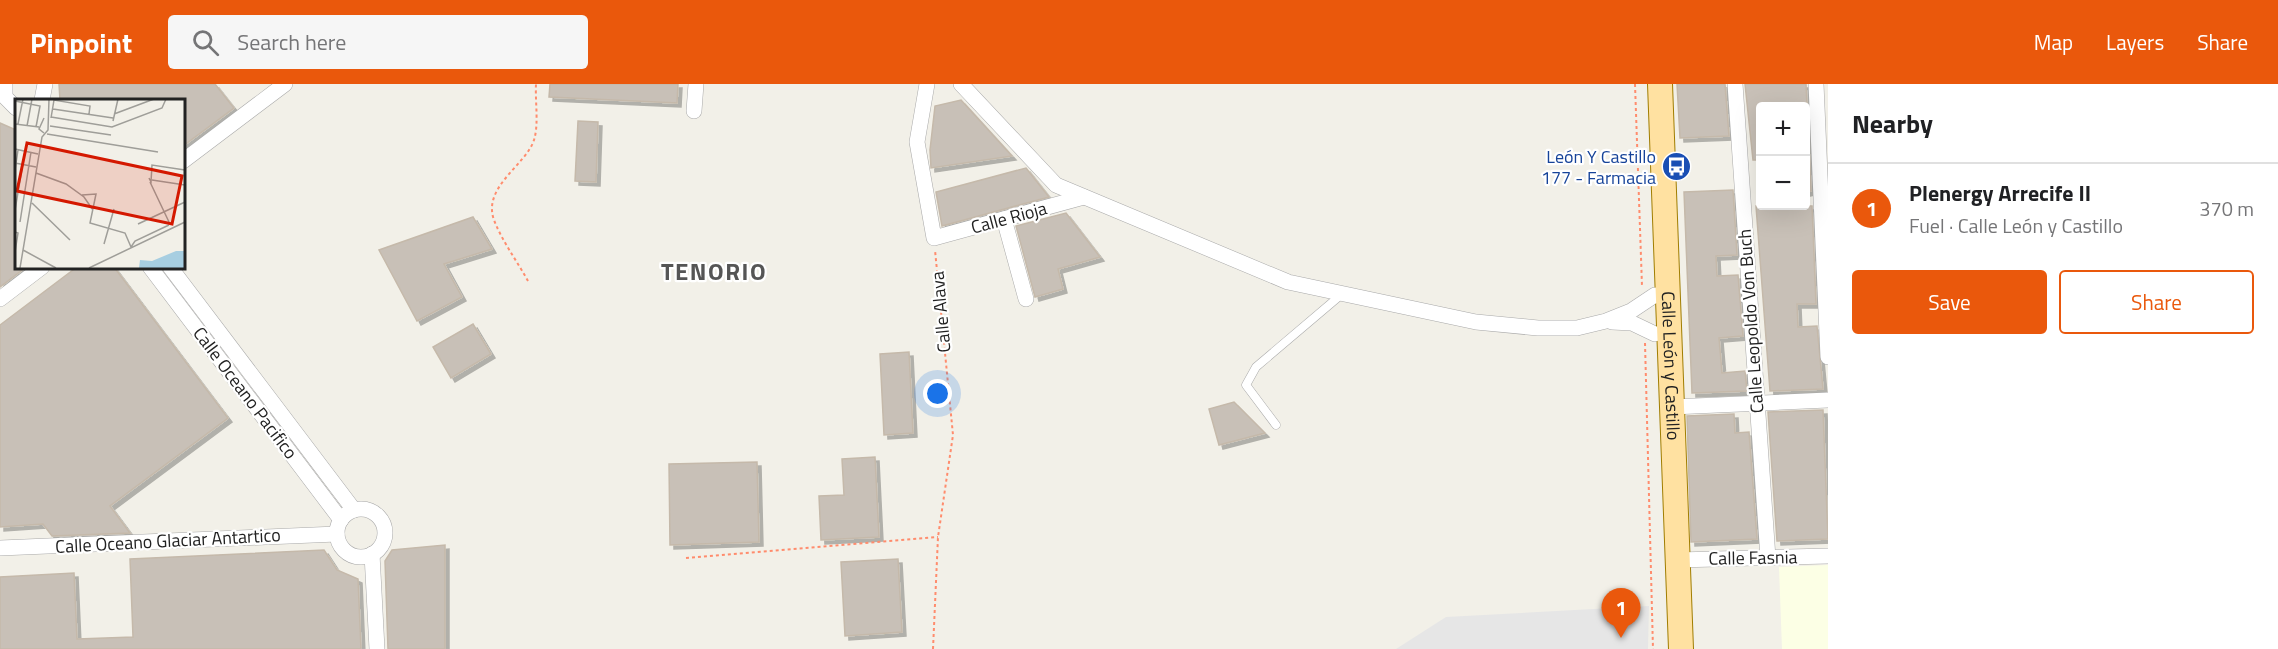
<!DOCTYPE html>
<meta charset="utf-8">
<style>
body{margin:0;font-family:"Titillium Web",sans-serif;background:#f6f6f6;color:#202124}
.controls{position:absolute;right:18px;top:18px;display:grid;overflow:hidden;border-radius:6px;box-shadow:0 6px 24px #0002}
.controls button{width:54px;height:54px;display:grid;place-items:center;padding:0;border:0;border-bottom:2px solid #e0e0e0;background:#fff;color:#202124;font:30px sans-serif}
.you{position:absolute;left:938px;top:310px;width:21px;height:21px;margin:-15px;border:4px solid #fff;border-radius:50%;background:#1a73e8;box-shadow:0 0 0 9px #1a73e833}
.badge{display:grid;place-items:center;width:39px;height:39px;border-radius:50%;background:#ea580c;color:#fff;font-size:20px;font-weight:700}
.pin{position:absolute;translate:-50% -50px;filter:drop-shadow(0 2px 3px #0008)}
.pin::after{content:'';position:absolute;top:32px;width:21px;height:18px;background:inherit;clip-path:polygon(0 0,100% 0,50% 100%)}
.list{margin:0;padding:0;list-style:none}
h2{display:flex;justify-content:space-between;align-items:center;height:78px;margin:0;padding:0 24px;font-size:26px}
h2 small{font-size:20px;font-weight:400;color:#757577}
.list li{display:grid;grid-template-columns:39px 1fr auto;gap:18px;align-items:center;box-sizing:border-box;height:90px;padding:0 24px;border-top:2px solid #e0e0e0}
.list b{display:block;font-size:22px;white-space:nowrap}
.list p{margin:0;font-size:20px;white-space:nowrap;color:#757577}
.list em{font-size:20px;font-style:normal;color:#757577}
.actions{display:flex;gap:12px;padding:18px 24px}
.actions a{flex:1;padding:14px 0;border:2px solid #ea580c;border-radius:6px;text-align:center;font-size:21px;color:#ea580c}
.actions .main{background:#ea580c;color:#fff}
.icon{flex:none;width:33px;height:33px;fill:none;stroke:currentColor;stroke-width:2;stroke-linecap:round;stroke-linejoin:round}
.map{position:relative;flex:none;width:1828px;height:565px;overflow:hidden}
header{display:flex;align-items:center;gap:36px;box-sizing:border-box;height:84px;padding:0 30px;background:#ea580c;color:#fff}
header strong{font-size:28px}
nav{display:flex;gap:33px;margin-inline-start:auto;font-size:21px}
.search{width:420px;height:54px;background:#f6f6f6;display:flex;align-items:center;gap:15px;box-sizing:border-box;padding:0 21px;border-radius:6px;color:#757577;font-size:22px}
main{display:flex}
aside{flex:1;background:#fff}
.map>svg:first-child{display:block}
</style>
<header>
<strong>Pinpoint</strong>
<div class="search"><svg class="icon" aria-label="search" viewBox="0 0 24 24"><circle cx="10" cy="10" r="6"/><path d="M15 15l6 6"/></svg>Search here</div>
<nav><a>Map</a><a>Layers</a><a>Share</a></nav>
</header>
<main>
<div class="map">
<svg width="1828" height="565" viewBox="0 0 1828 565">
<defs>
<filter id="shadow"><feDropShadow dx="4" dy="4" stdDeviation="0" flood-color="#0004"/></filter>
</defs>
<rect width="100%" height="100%" fill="#f2f0e8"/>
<path fill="#fcffe5" d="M1828,481v84h-46l-3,-82z"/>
<path fill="#e6e6e6" d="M1649,522l-1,43h-252l50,-32z"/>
<g fill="#c8c0b7" stroke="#c5b9aa" stroke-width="1.5" filter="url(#shadow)">
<path d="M59,0h156l19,24 -51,38v-46h-123z"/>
<path d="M550,0h128l-1,19 -128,-6z"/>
<path d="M1677,0h48l4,52 -49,2z"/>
<path d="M1745,0h61l5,107 -5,1v-86h-45v54h-8z"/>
<path d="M961,16l51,56 -81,12 -1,-18 5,-44z"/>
<path d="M578,37l20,1 -2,60 -21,-1z"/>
<path d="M0,39l16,7v137h10l-26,20z"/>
<path d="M1026,84l23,29 -107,29 -6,-34z"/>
<path d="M1733,106l4,65 -21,1 1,20 21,-1 5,61 -24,2 3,35 23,-2 2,20 -55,2 -8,-201z"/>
<path d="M1756,122h56l4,98h-19l1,23 19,-1 6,63 -53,2z"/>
<path d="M1066,129l34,44 -42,12 5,20 -28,8 -19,-71z"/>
<path d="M473,133l19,32 -48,15 18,33 -45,24 -38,-71z"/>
<path d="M77,183h37l114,151 -118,88 20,27 -78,3 -9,-12 -43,3v-202z"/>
<path d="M473,240l18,30 -40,24 -18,-31z"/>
<path d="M909,268l4,81 -29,2 -4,-81z"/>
<path d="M1234,318l31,31 -46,12 -10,-36z"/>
<path d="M1823,326l5,129 -51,2 -9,-129z"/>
<path d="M1734,330l1,19 14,-1 8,107 -66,3 -4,-126z"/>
<path d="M875,373l4,80 -58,3 -2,-44 25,-1 -2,-36z"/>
<path d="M757,378l2,80 -89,3 -1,-81z"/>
<path d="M445,461v104h-57l-3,-88 7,-11z"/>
<path d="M324,466l13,20 21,9 3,70h-361v-72l74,-4 3,66 56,-2 -3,-78z"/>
<path d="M898,475l4,73 -57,4 -4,-74z"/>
</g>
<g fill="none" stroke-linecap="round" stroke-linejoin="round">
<defs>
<path id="service" d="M1276,341l-30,-40 10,-18 86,-73"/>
<g id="minor">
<path d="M5,0v13l11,11"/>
<path d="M927,0l-10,58 17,96 150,-41"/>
<path d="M961,0l95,101 232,97 188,40 62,6h39l29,-7 25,-10 24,-16"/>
<path d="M1735,0l33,474"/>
<path d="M1816,0l12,273"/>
<path d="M42,16l3,-16"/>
<path d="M694,27l2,-27"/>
<path d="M183,77l102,-77"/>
<path d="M1004,135l22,80"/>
<path d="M150,183l191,253"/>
<path d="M170,183l184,243"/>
<path d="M0,215l42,-32"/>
<path d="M1612,238l20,1 23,11"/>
<path d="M1672,323l156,-7"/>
<circle cx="361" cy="449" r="24"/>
<path d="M0,464l337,-14"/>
<path d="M372,470l5,95"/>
<path d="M1678,476l150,-4"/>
</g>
<g id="primary">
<path id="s1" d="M1660,0l21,565"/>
</g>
</defs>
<use href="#service" stroke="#a9a9a9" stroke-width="9"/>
<use href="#minor" stroke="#a9a9a9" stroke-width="16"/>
<use href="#primary" stroke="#a07d00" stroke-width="26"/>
<g stroke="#ff8c6d" stroke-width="2" stroke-dasharray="3 3" stroke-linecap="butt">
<path d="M1635,0l7,202"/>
<path d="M528,197c-11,-20 -26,-40 -34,-61 -12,-33 32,-55 40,-80 5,-16 1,-39 2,-56"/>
<path d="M1645,259l8,306"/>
<path d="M686,474l252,-21"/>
<path d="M933,565l5,-112 15,-102 -18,-185"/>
</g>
<use href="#service" stroke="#fff" stroke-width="8"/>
<use href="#minor" stroke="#fff" stroke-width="15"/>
<use href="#primary" stroke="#ffe1a1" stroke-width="24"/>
</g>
<defs>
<symbol id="bus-disc" viewBox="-11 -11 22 22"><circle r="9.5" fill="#1a4fb4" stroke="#fff"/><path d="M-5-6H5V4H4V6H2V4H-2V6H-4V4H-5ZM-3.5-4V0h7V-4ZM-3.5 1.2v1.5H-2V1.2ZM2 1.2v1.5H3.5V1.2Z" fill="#fff"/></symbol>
</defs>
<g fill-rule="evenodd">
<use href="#bus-disc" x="1660" y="66" width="33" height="33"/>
</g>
<g text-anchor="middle" stroke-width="4.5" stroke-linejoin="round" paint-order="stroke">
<g font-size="18" fill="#164399" stroke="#fff" text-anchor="end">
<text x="1656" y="79">León Y Castillo<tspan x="1656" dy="21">177 - Farmacia</tspan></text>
</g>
<g font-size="18" fill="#222" stroke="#fff">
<text transform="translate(1009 134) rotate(-15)" y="6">Calle Rioja</text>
<text transform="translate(941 228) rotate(-95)" y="6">Calle Alava</text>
<text transform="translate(1751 237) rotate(-94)" y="6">Calle Leopoldo Von Buch</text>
<text dy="6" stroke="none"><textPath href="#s1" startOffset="282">Calle León y Castillo</textPath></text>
<text transform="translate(245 309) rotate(53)" y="6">Calle Oceano Pacifico</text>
<text transform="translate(168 457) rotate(-3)" y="6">Calle Oceano Glaciar Antartico</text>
<text transform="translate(1753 474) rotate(-1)" y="6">Calle Fasnia</text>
</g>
<g font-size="24" font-weight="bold" letter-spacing="1.5" fill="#555" stroke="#fff">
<text x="714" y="196">TENORIO</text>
</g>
</g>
<g transform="translate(15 15)">
<rect width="170" height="170" fill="#f2f0e8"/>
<path d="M161,152h8v17h-45l1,-8 12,1z" fill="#a7cee1"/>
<path fill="none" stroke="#9f9e99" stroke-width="1.5" d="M0,2l25,5 -4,21M38,10l60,9M99,15l40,-15M36,18l61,10 50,-19 4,-9M29,19l-5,11 5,4M36,19l3,-18 36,6 -1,8M98,22l5,-22M0,25l24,3M3,25l5,-25M12,27l5,-27M35,27l61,9M32,35l111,18M0,50l23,5M0,64l21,4M0,71l3,-20M21,74l30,11 18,13 9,13M134,79l2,4 1,-17 33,5M137,81l33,5M135,83l19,40M67,96l14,-1 -6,29 35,10 6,14M17,104l38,37M0,111l10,-59M5,123l11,-70M123,125l47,-22M0,133l3,1 -3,19M89,145l10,-35M116,148l4,-6 34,-16M8,151l33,18M5,169l22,-131 6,-7 1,-31M74,169l96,-46"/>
<path fill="#d41800" fill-opacity="0.15" stroke="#d41800" stroke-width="3" d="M12,44l155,33 -10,48 -155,-33z"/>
<rect width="170" height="170" fill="none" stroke="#222" stroke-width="3"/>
</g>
</svg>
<div class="controls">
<button>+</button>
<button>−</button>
</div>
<div class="you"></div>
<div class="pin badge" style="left:1621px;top:554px">1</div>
</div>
<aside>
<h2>Nearby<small></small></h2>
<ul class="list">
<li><span class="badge">1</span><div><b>Plenergy Arrecife II</b><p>Fuel · Calle León y Castillo</p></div><em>370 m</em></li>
</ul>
<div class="actions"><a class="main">Save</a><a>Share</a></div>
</aside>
</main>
